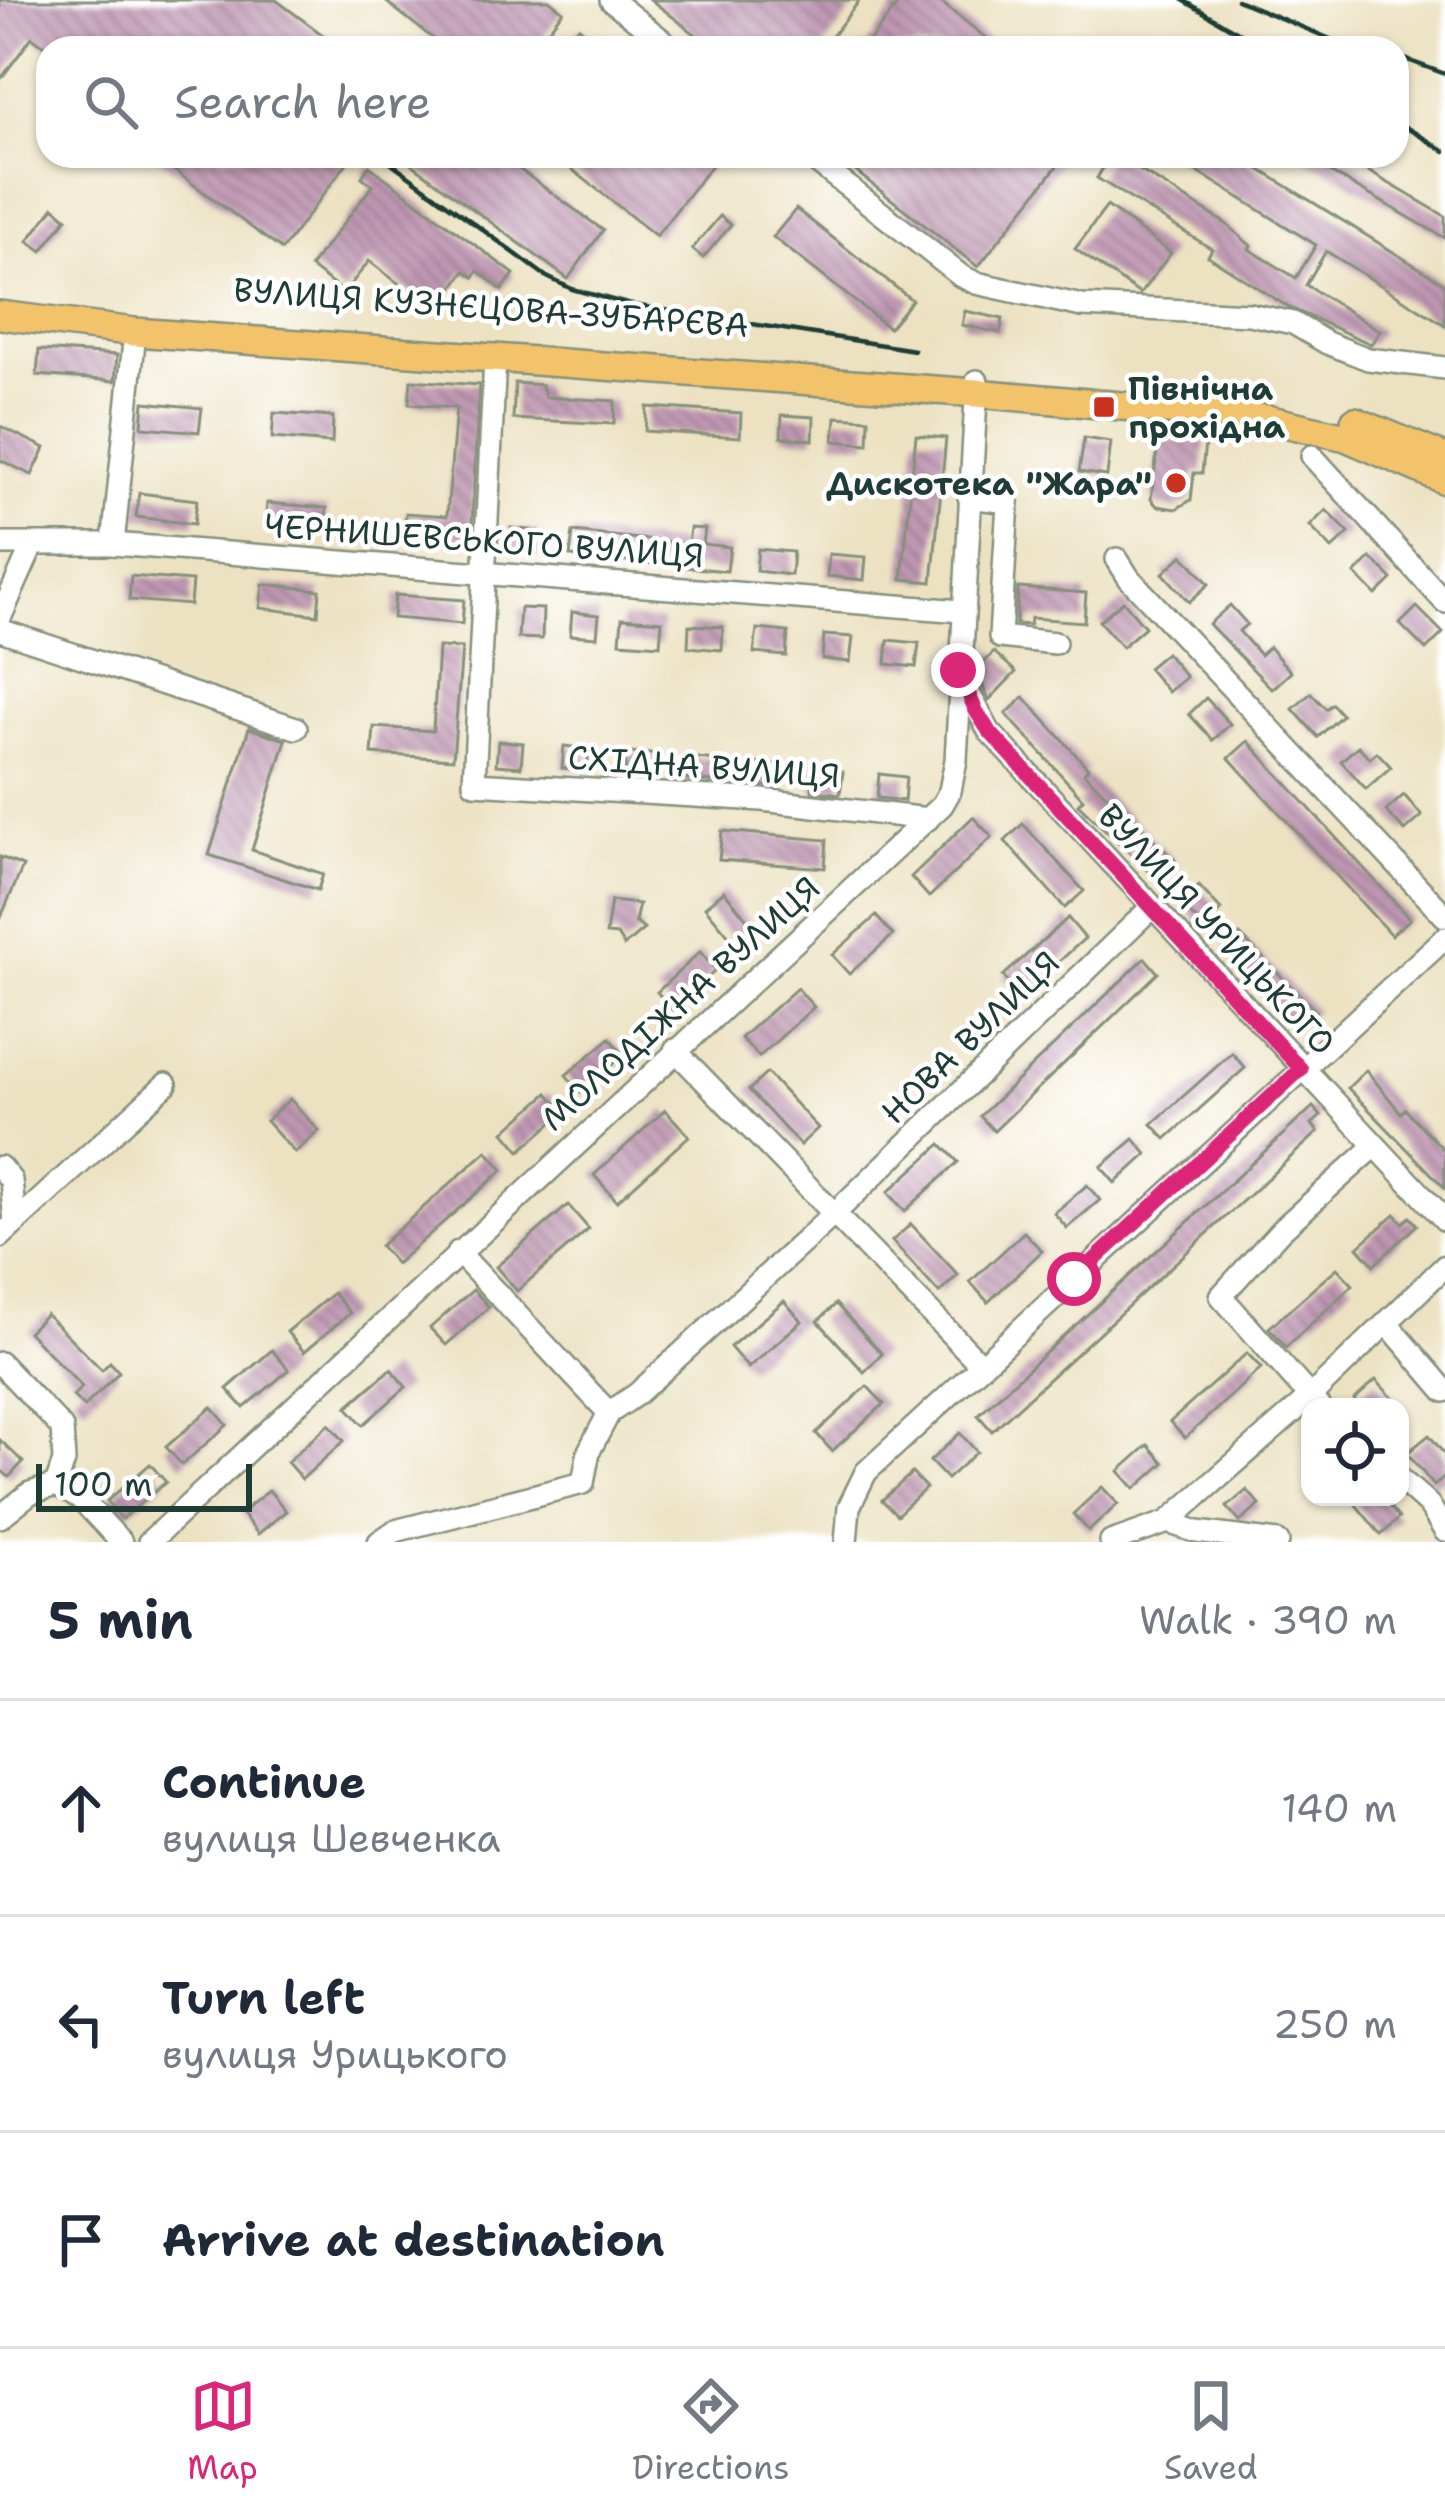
<!DOCTYPE html>
<meta charset="utf-8">
<style>
body{margin:0;font-family:"Shantell Sans",sans-serif;background:#f6f6f7;color:#1f2937}
.controls{position:absolute;right:36px;bottom:36px;display:grid;overflow:hidden;border-radius:24px;box-shadow:0 3px 9px #0004}
.controls button{width:108px;height:108px;display:grid;place-items:center;padding:0;border:0;border-bottom:3px solid #e0e1e3;background:#fff;color:#1f2937;font:60px sans-serif}
.scale{position:absolute;left:36px;bottom:30px;width:216px;box-sizing:border-box;padding-left:12px;border:6px solid #1f3d34;border-top:0;font-size:33px;line-height:42px;white-space:nowrap;color:#1f3d34;-webkit-text-stroke:9px #fff;paint-order:stroke}
.stop{position:absolute;width:36px;height:36px;margin:-27px;border:9px solid #db2777;border-radius:50%;background:#fff}
.stop.end{background:#db2777;border-color:#fff;box-shadow:0 3px 12px #0008}
.list{margin:0;padding:0;list-style:none}
h2{display:flex;justify-content:space-between;align-items:center;height:156px;margin:0;padding:0 48px;font-size:51px}
h2 small{font-size:39px;font-weight:400;color:#747a83}
.list li{display:grid;grid-template-columns:78px 1fr auto;gap:36px;align-items:center;box-sizing:border-box;height:216px;padding:0 48px;border-top:3px solid #e0e1e3}
.list b{display:block;font-size:45px;white-space:nowrap}
.list p{margin:0;font-size:39px;white-space:nowrap;color:#747a83}
.list em{font-size:39px;font-style:normal;color:#747a83}
.icon{flex:none;width:66px;height:66px;fill:none;stroke:currentColor;stroke-width:2;stroke-linecap:round;stroke-linejoin:round}
.map{position:relative;flex:none;width:1445px;height:1542px;overflow:hidden}
.search{position:absolute;background:#fff;box-shadow:0 3px 9px #0004;left:36px;right:36px;top:36px;height:132px;display:flex;align-items:center;gap:30px;box-sizing:border-box;padding:0 42px;border-radius:36px;color:#747a83;font-size:45px}
.sheet{height:804px;background:#fff}
nav{display:flex;justify-content:space-around;align-items:center;box-sizing:border-box;height:168px;border-top:3px solid #e0e1e3;background:#fff;font-size:33px;color:#747a83}
nav a{display:grid;justify-items:center;gap:6px}
nav .on{color:#db2777}
.map>svg:first-child{display:block}
</style>
<div class="map">
<svg width="1445" height="1542" viewBox="0 0 1445 1542">
<defs>
<pattern id="building-back-hatch" width="6" height="6" patternUnits="userSpaceOnUse" patternTransform="scale(3)"><rect width="6" height="6" fill="#bf97b2"/><path d="M-1 5l2 2M0 0l6 6M5-1l2 2" fill="none" stroke="#9b7c92"/></pattern>
</defs>
<rect width="100%" height="100%" fill="#fff"/>
<filter id="ink" filterUnits="userSpaceOnUse"><feTurbulence type="fractalNoise" baseFrequency=".00833" numOctaves="2"/><feDisplacementMap in="SourceGraphic" scale="24" xChannelSelector="R" yChannelSelector="G"/><feConvolveMatrix kernelMatrix="1 2 1 2 8 2 1 2 1" color-interpolation-filters="sRGB"/></filter>
<filter id="wash" filterUnits="userSpaceOnUse"><feTurbulence type="fractalNoise" baseFrequency=".004" numOctaves="4" result="noise"/><feDisplacementMap in="SourceGraphic" scale="48" xChannelSelector="R" yChannelSelector="G"/><feGaussianBlur stdDeviation="2.7" result="paint"/><feColorMatrix in="noise" values="0 0 0 0 0 0 0 0 0 0 0 0 0 0 0 0 0 1.4 0 .05"/><feComposite in="paint" operator="in"/></filter>
<g filter="url(#wash)">
<rect width="100%" height="100%" fill="#ece2c2"/>
<g id="blocks">
<g fill="url(#building-back-hatch)">
<path d="M0,0h276l51,38 -7,10h-273l-15,-11 -32,43z"/>
<path d="M384,0h165l14,11 -29,37h-89z"/>
<path d="M651,0h209l-37,48h-110z"/>
<path d="M901,0h37l61,48h-135z"/>
<path d="M579,27l26,21h-42z"/>
<path d="M155,156h197l-70,94z"/>
<path d="M401,156h100l102,74 -35,49z"/>
<path d="M555,156h164l-63,80z"/>
<path d="M836,156h229l-87,111z"/>
<path d="M1110,156h7l108,67 26,23 -2,3 47,29 20,-33 -144,-89h66l207,128v41l-119,-74 -20,34 74,46 -9,13 -83,-37 -80,-51 4,-7 -115,-71z"/>
<path d="M1302,156h40l103,60v22z"/>
<path d="M369,166l145,108 -12,16 -24,-19 -4,6 -9,-6 -30,40 -66,-50 -25,32 -34,-26 63,-82 -11,-8z"/>
<path d="M1107,206l64,47 -31,41 -65,-45z"/>
<path d="M54,207l13,11 -25,33 -14,-10z"/>
<path d="M796,209l116,91 -23,28 -116,-91z"/>
<path d="M720,216l11,9 -28,33 -11,-9z"/>
<path d="M965,311l38,8 -3,14 -38,-8z"/>
<path d="M39,350l78,5 -2,26 -78,-6z"/>
<path d="M411,380l68,5 -8,157 -67,-5 2,-24 41,3 9,-108 -47,-4z"/>
<path d="M515,383l27,2 3,12 70,4 -1,23 -101,-5z"/>
<path d="M144,402l58,6 -3,24 -57,-5z"/>
<path d="M647,407l94,6 -1,24 -95,-6z"/>
<path d="M274,413l59,4 -1,26 -60,-5z"/>
<path d="M782,415l32,2 -1,23 -32,-3z"/>
<path d="M836,417l33,2 -1,25 -34,-3z"/>
<path d="M0,426l45,22 -13,27 -32,-15z"/>
<path d="M916,435l30,3 -14,144 -30,-3z"/>
<path d="M1084,438l27,4 -4,34 -28,-4z"/>
<path d="M1159,438l46,4 -3,31h-8l-3,27 -15,9 -19,-3 -6,-7z"/>
<path d="M139,493l58,7 -3,24 -58,-7z"/>
<path d="M267,503l60,5 -2,23 -60,-6z"/>
<path d="M1326,510l23,23 -17,16 -22,-23z"/>
<path d="M511,528l28,3 -3,23 -27,-3z"/>
<path d="M690,528l15,1 -2,15 27,3 -3,24 -157,-15 3,-24 115,12z"/>
<path d="M758,549l35,3 -2,23 -35,-4z"/>
<path d="M829,554l37,3 -2,23 -37,-4z"/>
<path d="M1183,555l26,29 -20,18 -26,-29z"/>
<path d="M1371,558l21,21 -16,16 -21,-21z"/>
<path d="M131,576l61,5 -2,24 -61,-5z"/>
<path d="M263,584l57,6 -2,25 -58,-7z"/>
<path d="M1018,588l68,5 -2,29 -53,-4 -1,7 -14,-1z"/>
<path d="M395,595l69,5 -2,24 -69,-6z"/>
<path d="M1123,601l22,26 -23,20 -23,-26z"/>
<path d="M1230,605l17,19 -8,7 21,24 9,-8 22,25 -19,17 -63,-65z"/>
<path d="M1417,607l26,26 -17,17 -26,-26z"/>
<path d="M520,608l23,1 -1,30 -24,-1z"/>
<path d="M572,612l27,3 -2,22 -27,-2z"/>
<path d="M622,618l40,3 -2,24 -40,-3z"/>
<path d="M689,625l34,2 -1,23 -34,-3z"/>
<path d="M757,629l31,3 -2,24 -32,-3z"/>
<path d="M824,635l29,2 -3,25 -28,-3z"/>
<path d="M888,640l31,3 -3,24 -30,-3z"/>
<path d="M438,647l24,1 -9,111 -81,-5 2,-27 59,4z"/>
<path d="M994,652l22,20 -27,28 -13,-29z"/>
<path d="M1166,653l20,24 -18,15 -20,-24z"/>
<path d="M1311,693l15,16 6,-5 10,11 -24,22 -25,-28z"/>
<path d="M1024,697l64,71 -4,5 91,87 -19,18 -78,-74 5,-5 -77,-85z"/>
<path d="M1206,698l24,26 -17,16 -24,-26z"/>
<path d="M249,728l37,12 -34,110 71,24 -5,16 -109,-35z"/>
<path d="M498,741l25,2 -2,24 -25,-2z"/>
<path d="M1248,741l162,178 -19,16 -162,-177z"/>
<path d="M564,746l25,3 -2,22 -25,-3z"/>
<path d="M1358,746l12,12 7,-6 14,15 -25,22 -25,-28z"/>
<path d="M626,753l27,1 -1,22 -27,-2z"/>
<path d="M689,757l26,3 -2,22 -27,-2z"/>
<path d="M751,763l28,2 -2,22 -28,-3z"/>
<path d="M814,769l29,3 -3,22 -28,-3z"/>
<path d="M879,774l27,3 -2,24 -27,-3z"/>
<path d="M1404,795l18,21 -17,15 -19,-20z"/>
<path d="M973,817l19,20 -63,60 -18,-20z"/>
<path d="M1023,824l61,67 -19,17 -60,-67z"/>
<path d="M722,831l105,9 -2,28 -106,-8z"/>
<path d="M0,857l23,9 -23,53z"/>
<path d="M1199,886l22,24 -18,17 -22,-23z"/>
<path d="M724,891l34,42 -19,15 -34,-41z"/>
<path d="M611,901l28,3 -4,18 9,7 -20,17 -7,-11 -11,-1z"/>
<path d="M876,916l17,19 -44,39 -17,-19z"/>
<path d="M1068,918l17,20 -64,58 -18,-20z"/>
<path d="M1240,935l76,76 -19,19 -73,-78z"/>
<path d="M700,952l16,18 -43,40 -16,-18z"/>
<path d="M1145,958l13,15 -164,158 -14,-15z"/>
<path d="M797,988l17,19 -55,50 -18,-19z"/>
<path d="M610,1038l14,17 -44,37 -14,-17z"/>
<path d="M1232,1053l13,15 -79,71 -14,-15z"/>
<path d="M1366,1070l35,43 4,-4 40,42v37l-97,-100z"/>
<path d="M767,1073l51,55 -18,17 -51,-55z"/>
<path d="M548,1093l16,19 -44,39 -16,-19z"/>
<path d="M290,1099l29,32 -24,22 -29,-32z"/>
<path d="M1313,1107l8,9 -9,8 6,8 -326,299 -14,-16z"/>
<path d="M665,1110l24,26 -72,65 -23,-26z"/>
<path d="M1134,1139l13,15 -32,29 -14,-16z"/>
<path d="M941,1144l17,18 -53,49 -17,-19z"/>
<path d="M487,1151l16,19 -107,94 -16,-18z"/>
<path d="M1087,1185l13,15 -33,28 -13,-15z"/>
<path d="M568,1205l21,24 -72,62 -21,-24z"/>
<path d="M1395,1214l8,9 7,-6 7,8 -43,40 -16,-18z"/>
<path d="M911,1224l47,51 -19,18 -47,-52z"/>
<path d="M1024,1232l18,19 -54,51 -18,-20z"/>
<path d="M1337,1268l16,17 -67,62 -17,-19z"/>
<path d="M473,1290l16,17 -43,38 -16,-17z"/>
<path d="M333,1293l17,20 -46,39 -17,-20z"/>
<path d="M784,1301l18,20 -54,47 -18,-21z"/>
<path d="M836,1304l46,50 -18,18 -46,-51z"/>
<path d="M46,1314l56,56 8,-8 9,10 -35,35 -11,-11 9,-9 -54,-55z"/>
<path d="M272,1350l17,20 -45,38 -17,-19z"/>
<path d="M1247,1353l14,15 -76,70 -15,-16z"/>
<path d="M391,1369l15,18 -43,38 -16,-18z"/>
<path d="M1376,1380l25,27h-41l-6,-7z"/>
<path d="M867,1386l17,18 -52,47 -16,-18z"/>
<path d="M212,1407l15,18 -45,40 -16,-18z"/>
<path d="M329,1424l15,17 -42,38 -15,-17z"/>
<path d="M960,1433l17,19 -30,27 -17,-18z"/>
<path d="M1429,1435l16,20v22l-11,9 -27,-33z"/>
<path d="M0,1440l23,22 -14,15 -9,-8z"/>
<path d="M1148,1445l16,18 -29,26 -16,-18z"/>
<path d="M150,1464l16,18 -44,37 -15,-18z"/>
<path d="M912,1473l14,15 -29,27 -15,-15z"/>
<path d="M1102,1487l16,17 -29,27 -16,-17z"/>
<path d="M269,1490l17,21 -28,23 -17,-21z"/>
<path d="M1247,1490l13,15 -20,17 -13,-15z"/>
<path d="M1365,1497h16l18,21 -18,17 -25,-30z"/>
</g>
</g>
</g>
<g filter="url(#ink)">
<use href="#blocks" fill-opacity="0" stroke="#86907b" stroke-width="3"/>
<g fill="none" stroke-linecap="round" stroke-linejoin="round">
<defs>
<g id="minor">
<path d="M611,0l61,48"/>
<path d="M809,156l152,120 15,7 106,23 167,8 44,9 34,20 41,16 77,9"/>
<path d="M495,358l-21,425 288,17 166,19"/>
<path d="M1312,456l133,146"/>
<path d="M969,497l39,5 -8,135 55,6"/>
<path d="M0,544h113l849,67"/>
<path d="M113,544l22,-212"/>
<path d="M1117,559l12,19 316,338"/>
<path d="M0,618l33,-74"/>
<path d="M0,630l296,98"/>
<path d="M963,682l26,49 456,489"/>
<path d="M675,1050l306,315"/>
<path d="M0,1167l11,13 4,42"/>
<path d="M0,1237l166,-153"/>
<path d="M458,1252l151,161 28,-19 197,-180 317,-306"/>
<path d="M1387,1323l58,68"/>
<path d="M0,1363l62,65 2,33 -8,24"/>
<path d="M1319,1407l-98,-111 60,-66 94,-84"/>
<path d="M1400,1479l29,26 16,26"/>
<path d="M0,1517l30,-24 26,-8 25,14 40,43"/>
<path d="M1168,1522l29,10 81,10"/>
<path d="M149,1542l793,-737 8,-14 6,-31 21,-379"/>
<path d="M379,1542l16,-11 188,-48 6,-32 20,-38"/>
<path d="M846,1542l3,-35 17,-35 579,-534"/>
<path d="M1111,1542l57,-20 141,-124 136,-132"/>
</g>
<g id="major">
<path d="M0,315l135,17 841,61 290,26 80,18 99,43"/>
<path d="M1355,421l90,37"/>
</g>
</defs>
<use href="#minor" stroke="#86907b" stroke-width="26"/>
<use href="#major" stroke="#86907b" stroke-width="32"/>
<use href="#minor" stroke="#fff" stroke-width="21"/>
<use href="#major" stroke="#f2c36a" stroke-width="27"/>
<g stroke="#1f3d34" stroke-width="4.5">
<path d="M1183,0l82,48"/>
<path d="M1237,0l115,48"/>
<path d="M1397,56l48,18"/>
<path d="M1397,122l48,29"/>
<path d="M382,156l165,121 25,12 55,15 287,46"/>
</g>
</g>
</g>
<g fill="none" stroke-linecap="round" stroke-linejoin="round" filter="url(#ink)">
<path stroke="#db2777" stroke-width="15" d="M958,670l18,41 13,20 312,338 -227,210"/>
</g>
<g fill="#c8321e" stroke="#fff" stroke-width="4.5">
<rect x="1092" y="395" width="24" height="24" rx="6"/>
<circle cx="1176" cy="483" r="12"/>
</g>
<g text-anchor="middle" stroke-width="9" stroke-linejoin="round" paint-order="stroke">
<g font-size="33" fill="#1f3d34" stroke="#fff">
<text transform="translate(491 307) rotate(4)" y="12">ВУЛИЦЯ КУЗНЄЦОВА-ЗУБАРЄВА</text>
<text transform="translate(484 540) rotate(4)" y="12">ЧЕРНИШЕВСЬКОГО ВУЛИЦЯ</text>
<text transform="translate(704 766) rotate(4)" y="12">СХІДНА ВУЛИЦЯ</text>
<text transform="translate(1217 929) rotate(47)" y="12">ВУЛИЦЯ УРИЦЬКОГО</text>
<text transform="translate(680 1003) rotate(-42)" y="12">МОЛОДІЖНА ВУЛИЦЯ</text>
<text transform="translate(970 1037) rotate(-44)" y="12">НОВА ВУЛИЦЯ</text>
</g>
<g font-size="33" font-weight="bold" fill="#1f3d34" stroke="#fff" text-anchor="start">
<text x="1128" y="400">Північна<tspan x="1128" dy="38">прохідна</tspan></text>
<text x="1152" y="495" text-anchor="end">Дискотека "Жара"</text>
</g>
</g>
</svg>
<div class="controls">
<button><svg class="icon" aria-label="locate" viewBox="0 0 24 24"><circle cx="12" cy="12" r="6"/><path d="M12 2v4M12 18v4M2 12h4M18 12h4"/></svg></button>
</div>
<div class="scale">100 m</div>
<div class="stop" style="left:1074px;top:1279px"></div>
<div class="stop end" style="left:958px;top:670px"></div>
<div class="search"><svg class="icon" aria-label="search" viewBox="0 0 24 24"><circle cx="10" cy="10" r="6"/><path d="M15 15l6 6"/></svg>Search here</div>
</div>
<section class="sheet">
<h2>5 min<small>Walk · 390 m</small></h2>
<ul class="list">
<li><svg class="icon" aria-label="ahead" viewBox="0 0 24 24"><path d="M12 20V5M6 11l6-6 6 6"/></svg><div><b>Continue</b><p>вулиця Шевченка</p></div><em>140 m</em></li>
<li><svg class="icon" aria-label="left" viewBox="0 0 24 24"><path d="M17 20v-9H6M10 6l-5 5 5 5"/></svg><div><b>Turn left</b><p>вулиця Урицького</p></div><em>250 m</em></li>
<li><svg class="icon" aria-label="arrive" viewBox="0 0 24 24"><path d="M6 21V4h12l-3 4 3 4H6"/></svg><div><b>Arrive at destination</b></div></li>
</ul>
</section>
<nav>
<a class="on"><svg class="icon" aria-label="map" viewBox="0 0 24 24"><path d="M3 6l6-2 6 2 6-2v14l-6 2-6-2-6 2zM9 4v14M15 6v14"/></svg>Map</a>
<a><svg class="icon" aria-label="directions" viewBox="0 0 24 24"><path d="M12 3l9 9-9 9-9-9zM9 14v-3h6M13 9l2 2-2 2"/></svg>Directions</a>
<a><svg class="icon" aria-label="saved" viewBox="0 0 24 24"><path d="M7 4h10v16l-5-4-5 4z"/></svg>Saved</a>
</nav>
